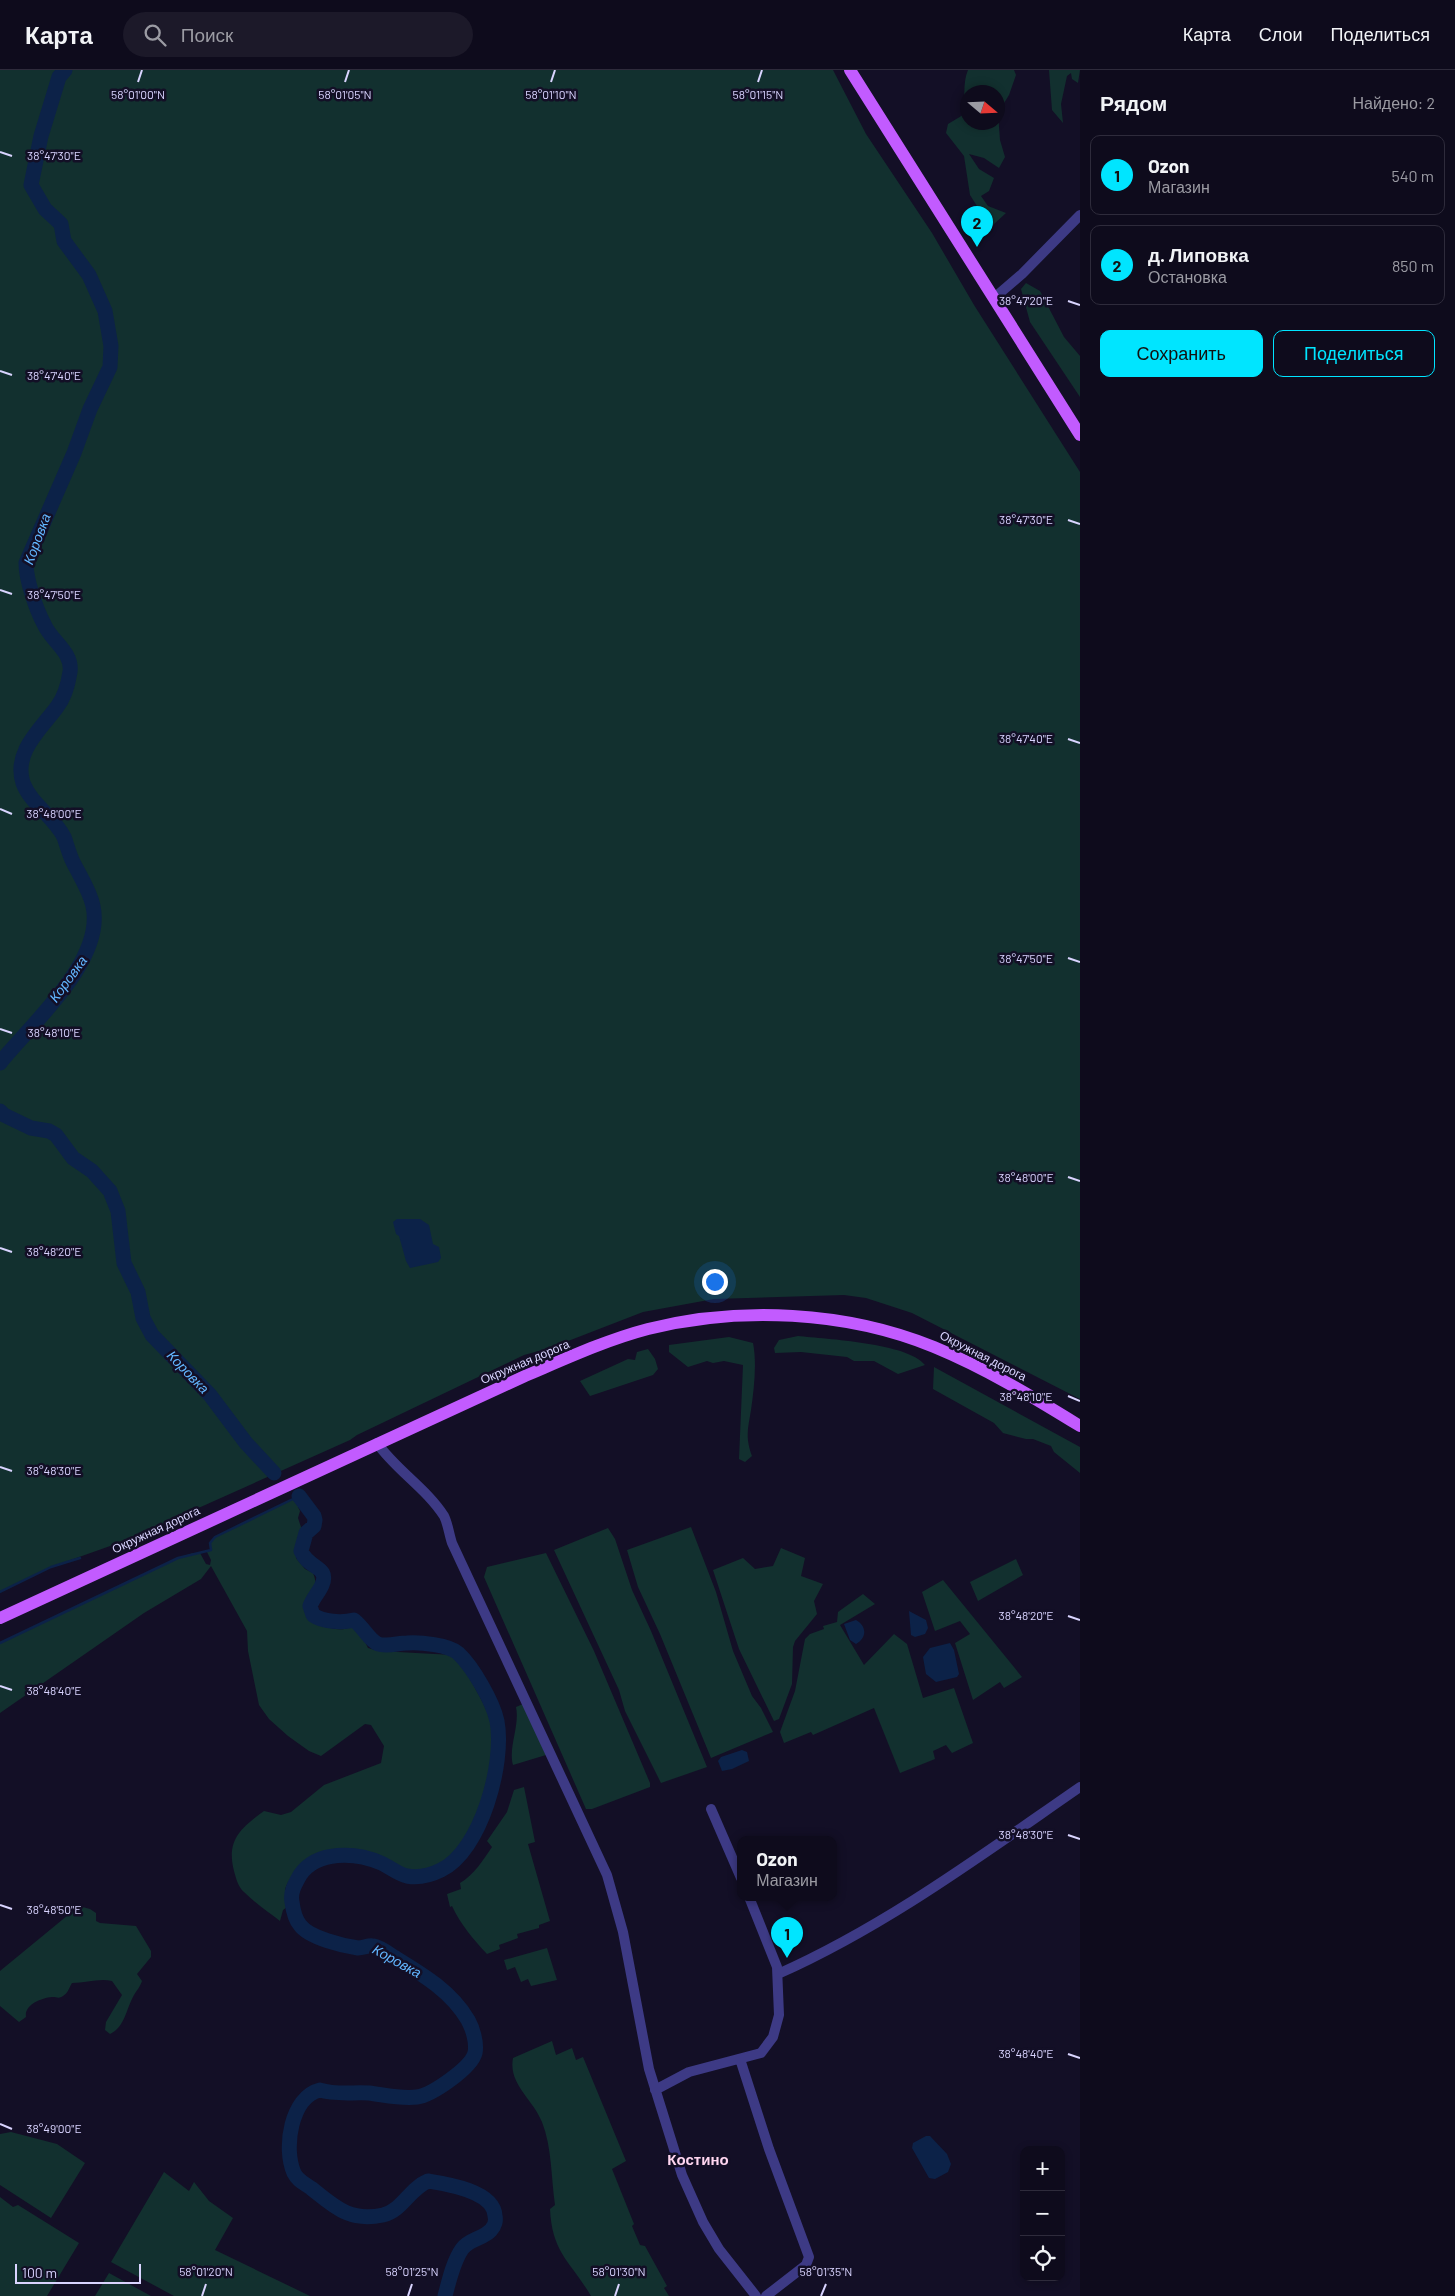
<!DOCTYPE html>
<html lang="ru">
<head>
<meta charset="utf-8">
<style>
	:root { --surface:#0e0b1c; --page:#1c1929; --text:#f1f3f6; --muted:#9b9ba3; --line:#2e2b3b; --accent:#00e5ff }
	body { margin:0; font-family:Barlow,sans-serif; background:var(--page); color:var(--text) }
	.controls { position:absolute; right:15px; bottom:15px; display:grid; overflow:hidden; border-radius:10px; box-shadow:0 2px 8px #0003 }
	.controls button { width:45px; height:45px; display:grid; place-items:center; padding:0; border:0; border-bottom:1px solid var(--line); background:var(--surface); color:var(--text); font:25px sans-serif }
	.compass { position:absolute; left:960px; top:15px; width:45px; height:45px; border-radius:50%; background:var(--surface); box-shadow:0 2px 8px #0003; rotate:109deg }
	.scale { position:absolute; left:15px; bottom:12px; width:126px; box-sizing:border-box; padding-left:5px; border:2px solid #d9d4ff; border-top:0; font-size:14px; line-height:18px; white-space:nowrap; color:#d9d4ff; -webkit-text-stroke:4px #130f26; paint-order:stroke }
	.you { position:absolute; left:714px; top:1211px; width:18px; height:18px; margin:-12px; border:4px solid #fff; border-radius:50%; background:#1a73e8; box-shadow:0 0 0 8px #1a73e833 }
	.badge { display:grid; place-items:center; width:32px; height:32px; border-radius:50%; background:var(--accent); color:#111; font-size:16px; font-weight:700 }
	.pin { position:absolute; translate:-50% -41px; filter:drop-shadow(0 1px 2px #0008) }
	.pin::after { content:''; position:absolute; top:26px; width:18px; height:15px; background:inherit; clip-path:polygon(0 0,100% 0,50% 100%) }
	.popup { position:absolute; left:737px; top:1766px; width:100px; height:65px; box-sizing:border-box; display:grid; place-content:center; border-radius:10px; background:var(--surface); filter:drop-shadow(0 1px 4px #0005); font-size:16px; white-space:nowrap; color:var(--muted) }
	.popup b { font-size:19px; color:var(--text) }
	.popup::after { content:''; position:absolute; left:50%; top:100%; margin-left:-10px; border:10px solid transparent; border-top-color:var(--surface) }
	.list { margin:0; padding:0; list-style:none }
	h2 { display:flex; justify-content:space-between; align-items:center; height:65px; margin:0; padding:0 20px; font-size:21px }
	h2 small { font-size:16px; font-weight:400; color:var(--muted) }
	.list li { display:grid; grid-template-columns:32px 1fr auto; gap:15px; align-items:center; box-sizing:border-box; height:80px; margin:0 10px 10px; padding:0 10px; border:1px solid var(--line); border-radius:10px }
	.list b { display:block; font-size:19px; white-space:nowrap }
	.list p { margin:0; font-size:16px; white-space:nowrap; color:var(--muted) }
	.list em { font-size:16px; font-style:normal; color:var(--muted) }
	.actions { display:flex; gap:10px; padding:15px 20px }
	.actions a { flex:1; padding:11px 0; border:1px solid var(--accent); border-radius:10px; text-align:center; font-size:18px; color:var(--accent) }
	.actions .main { background:var(--accent); color:#111 }
	.icon { flex:none; width:28px; height:28px; fill:none; stroke:currentColor; stroke-width:2; stroke-linecap:round; stroke-linejoin:round }
	.map { position:relative; flex:none; width:1080px; height:2226px; overflow:hidden }
	header { display:flex; align-items:center; gap:30px; box-sizing:border-box; height:70px; padding:0 25px; background:var(--surface); border-bottom:1px solid var(--line) }
	header strong { font-size:24px }
	nav { display:flex; gap:28px; margin-inline-start:auto; font-size:18px }
	.search { width:350px; height:45px; background:var(--page); display:flex; align-items:center; gap:12px; box-sizing:border-box; padding:0 18px; border-radius:28px; color:var(--muted); font-size:19px }
	main { display:flex }
	aside { flex:1; background:var(--surface) }
	.map>svg:first-child { display:block }
	.green { fill:#12302f; fill-rule:evenodd }
	.water { fill:#0c2248 }
	.lines { fill:none; stroke-linecap:round; stroke-linejoin:round }
	.stream { stroke:#0c2248; stroke-width:2.5 }
	.river { stroke:#0c2248; stroke-width:15 }
	.street { stroke:#3d3a85; stroke-width:10 }
	.primary { stroke:#c25bff; stroke-width:12 }
	.ticks { fill:none; stroke:#d9d4ff; stroke-width:2 }
	.labels { text-anchor:middle; stroke-width:5; stroke-linejoin:round; paint-order:stroke }
	.street-label { font-size:12px; fill:#d9d4ff; stroke:#130f26 }
	.water-label { font-size:14px; font-style:italic; fill:#62b6ff; stroke:#130f26 }
	.quarter-label { font-size:15px; font-weight:bold; fill:#ffd6f0; stroke:#130f26 }
	.ticks-label { font-size:12px; text-anchor:middle; fill:#d9d4ff; stroke:#130f26; stroke-width:5; stroke-linejoin:round; paint-order:stroke }
</style>
</head>
<body>
<header>
<strong>Карта</strong>
<div class="search"><svg class="icon" aria-label="search" viewBox="0 0 24 24"><circle cx="10" cy="10" r="6"/><path d="M15 15l6 6"/></svg>Поиск</div>
<nav><a>Карта</a><a>Слои</a><a>Поделиться</a></nav>
</header>
<main>
<div class="map">
<svg width="1080" height="2226" viewBox="0 0 1080 2226">
	<rect width="100%" height="100%" fill="#130f26"/>
	<!-- green -->
	<path class="green" d="M 0,0 L 833,0 L 866,64 L 932,163 L 974,235 L 1080,402 L 1080,1329 L 912,1243 L 866,1228 L 844,1225 L 714,1229 L 643,1242 L 550,1278 L 524,1285 L 357,1365 L 350,1370 L 127,1470 L 51,1497 L 0,1522 Z
		M 968,0 L 1014,0 L 1016,5 L 1009,25 L 998,43 L 1000,70 L 1005,87 L 999,98 L 984,88 L 969,84 L 979,99 L 994,108 L 989,121 L 981,126 L 988,136 L 1006,143 L 993,155 L 982,144 L 970,125 L 964,86 L 946,63 L 948,54 L 963,45 C 966,29 962,14 968,0 ZM 998,22 L 998,52 L 968,52 L 968,22 Z
		M 1049,0 L 1080,0 L 1078,13 L 1072,9 L 1071,3 L 1067,6 L 1061,34 L 1063,53 L 1052,40 Z
		M 1026,213 L 1040,221 L 1064,267 L 1080,286 L 1080,327 L 1030,252 L 1021,219 Z
		M 798,1266 C 826,1269 908,1273 925,1295 L 898,1304 L 874,1291 L 854,1291 L 847,1287 L 801,1282 L 775,1283 L 774,1278 L 779,1270 Z
		M 729,1267 L 753,1273 C 757,1293 754,1319 751,1340 C 748,1359 745,1367 752,1386 L 745,1392 L 739,1389 L 743,1295 L 724,1291 L 713,1293 L 707,1291 L 688,1297 L 669,1282 L 669,1275 Z
		M 648,1279 L 655,1289 L 658,1299 L 653,1305 L 590,1326 L 580,1311 L 628,1289 L 635,1290 L 637,1282 Z
		M 934,1297 L 1080,1377 L 1080,1403 L 1054,1382 L 1051,1376 L 1033,1369 L 1026,1369 L 1003,1363 L 994,1353 L 933,1319 Z
		M 299,1426 L 302,1433 L 298,1437 L 300,1441 L 298,1448 L 303,1463 L 296,1488 L 305,1499 L 313,1503 C 319,1517 313,1523 304,1534 L 305,1543 C 316,1554 336,1564 351,1557 L 359,1560 L 368,1578 L 379,1581 L 453,1585 C 464,1595 492,1646 494,1661 C 496,1674 493,1687 490,1699 C 482,1736 468,1786 428,1802 C 411,1808 401,1799 386,1791 C 361,1778 328,1775 305,1794 C 298,1800 285,1812 285,1822 C 285,1827 287,1832 287,1837 L 283,1840 L 280,1851 C 268,1842 255,1833 244,1822 C 238,1817 236,1808 234,1801 C 226,1770 241,1758 264,1741 L 281,1745 L 291,1742 L 324,1715 L 381,1693 L 384,1676 L 371,1655 L 365,1654 L 321,1686 L 309,1681 L 288,1666 L 269,1649 L 259,1635 L 248,1581 L 247,1561 L 211,1496 L 201,1509 L 144,1543 L 0,1643 L 0,1573 L 178,1488 L 193,1483 L 200,1483 L 206,1494 L 210,1495 L 211,1490 L 207,1482 L 211,1480 L 210,1473 L 215,1467 Z
		M 691,1457 L 716,1522 L 733,1581 L 752,1626 L 761,1638 L 773,1662 L 711,1688 L 660,1564 L 638,1517 L 627,1480 Z
		M 608,1458 L 615,1469 L 632,1520 L 651,1561 L 707,1697 L 661,1713 L 625,1641 L 619,1620 L 554,1480 Z
		M 781,1478 L 805,1488 L 801,1506 L 823,1514 L 814,1531 L 817,1544 L 795,1571 L 793,1577 L 792,1614 L 779,1649 L 774,1651 L 739,1579 L 713,1500 L 743,1488 L 755,1499 L 773,1496 Z
		M 546,1483 L 594,1581 L 650,1713 L 650,1717 L 592,1739 L 586,1739 L 484,1507 L 487,1497 Z
		M 1016,1489 L 1023,1505 L 978,1531 L 970,1512 Z
		M 943,1510 L 1022,1607 L 1004,1618 L 1000,1612 L 973,1630 L 955,1573 L 970,1564 L 960,1551 L 935,1561 L 922,1522 Z
		M 863,1524 L 875,1534 L 840,1555 L 864,1595 L 894,1564 L 907,1574 L 923,1628 L 954,1618 L 973,1673 L 952,1683 L 946,1675 L 933,1681 L 935,1689 L 900,1703 L 874,1638 L 813,1665 L 811,1662 L 784,1673 L 780,1662 L 795,1621 L 805,1569 L 810,1564 L 824,1559 L 823,1556 L 837,1552 L 838,1542 Z
		M 523,1634 L 546,1685 L 513,1695 C 508,1677 520,1656 516,1637 Z
		M 524,1717 L 535,1772 L 528,1774 L 550,1851 L 539,1855 L 539,1858 L 517,1864 L 518,1868 L 499,1875 L 500,1879 L 487,1884 C 473,1869 461,1855 452,1836 L 450,1837 L 447,1824 L 461,1819 L 460,1813 C 474,1805 483,1790 492,1777 L 487,1771 L 507,1742 L 514,1720 Z
		M 79,1836 L 90,1839 L 96,1843 L 96,1851 L 100,1853 L 136,1856 L 151,1881 L 151,1887 L 137,1904 L 142,1911 C 140,1917 137,1920 134,1925 C 126,1939 125,1957 110,1964 L 105,1960 L 106,1952 L 122,1925 L 112,1911 C 99,1908 86,1913 72,1913 C 69,1918 68,1923 63,1926 C 59,1929 57,1927 52,1927 C 41,1928 24,1935 26,1947 L 19,1952 L 0,1936 L 0,1901 Z
		M 547,1878 L 557,1910 L 531,1916 L 528,1909 L 521,1912 L 515,1897 L 507,1900 L 504,1890 Z
		M 552,1971 L 556,1985 L 572,1978 L 576,1990 L 583,1987 L 626,2091 L 612,2099 L 634,2154 L 632,2156 L 640,2175 L 645,2176 L 667,2216 L 664,2218 L 669,2226 L 591,2226 C 571,2192 552,2183 550,2139 L 555,2135 C 551,2108 552,2077 542,2052 C 533,2029 508,2014 513,1988 Z
		M 11,2062 L 57,2074 L 85,2093 L 51,2148 L 0,2115 L 0,2064 Z
		M 164,2102 L 189,2121 L 194,2112 L 209,2131 L 233,2148 L 215,2180 L 310,2226 L 174,2226 L 111,2192 Z
		M 0,2127 L 13,2137 L 18,2135 L 79,2173 L 47,2226 L 0,2226 Z
		M 109,2203 L 151,2226 L 95,2226 Z"/>
	<!-- water -->
	<path class="water" d="M 397,1149 L 420,1149 L 429,1155 L 433,1174 L 439,1177 L 441,1188 L 438,1192 L 410,1198 L 406,1191 L 399,1166 L 396,1164 L 393,1152 Z
		M 909,1541 L 926,1550 L 928,1558 L 925,1564 L 915,1567 L 911,1565 Z
		M 856,1550 C 867,1556 867,1568 856,1574 L 850,1570 L 844,1554 Z
		M 950,1573 L 954,1580 L 959,1604 L 957,1607 L 936,1612 L 926,1604 L 923,1587 L 930,1578 Z
		M 742,1680 L 747,1682 L 749,1691 L 732,1699 L 722,1701 L 718,1691 L 721,1687 Z
		M 926,2066 L 930,2066 L 947,2084 L 951,2094 L 948,2102 L 935,2109 L 929,2108 L 912,2078 L 913,2073 Z"/>
	<g class="lines">
		<!-- stream -->
		<path class="stream" d="M 0,1522 L 51,1497 L 80,1488
			M 0,1573 L 178,1488 L 211,1480 L 210,1473 L 215,1467 L 299,1426"/>
		<!-- river -->
		<path class="river" d="M 0,993 C 31,954 105,891 93,836 C 90,821 80,806 73,792 C 69,784 67,775 64,767 C 54,747 31,734 23,713 C 13,682 41,659 57,637 C 65,627 68,615 70,602 C 73,582 51,571 44,554 C 36,539 26,510 26,493 L 74,383 L 90,339 L 110,297 L 111,276 L 105,241 L 89,205 L 64,171 L 61,154 L 45,139 L 31,115 L 41,66 L 59,7 L 65,0
			M 0,1041 L 4,1045 L 31,1058 L 49,1061 L 56,1065 L 73,1088 L 92,1101 L 110,1121 L 118,1141 L 124,1193 L 138,1222 L 143,1248 L 152,1265 L 210,1325 L 246,1373 L 274,1403
			M 299,1426 L 314,1446 L 315,1450 L 314,1456 L 306,1463 L 301,1481 C 308,1499 330,1496 322,1515 C 319,1522 313,1528 310,1536 L 313,1545 C 323,1552 342,1553 354,1550 C 364,1558 369,1570 378,1574 C 387,1577 398,1573 407,1573 C 420,1572 449,1575 458,1583 C 473,1597 493,1632 497,1651 C 505,1693 481,1781 441,1800 C 431,1805 418,1808 407,1806 C 398,1804 390,1797 381,1793 C 356,1782 317,1780 300,1805 C 295,1814 290,1822 292,1832 C 293,1840 295,1849 300,1855 C 309,1868 344,1876 358,1878 C 364,1878 368,1875 373,1876 C 380,1877 388,1883 394,1887 C 422,1904 451,1921 468,1950 C 473,1959 477,1973 475,1983 C 471,1998 432,2025 417,2027 C 401,2029 385,2025 369,2023 C 353,2022 335,2025 320,2020 C 291,2027 283,2078 294,2103 C 298,2111 304,2113 311,2118 C 335,2137 349,2152 383,2145 C 403,2140 409,2119 428,2111 C 447,2114 494,2121 495,2146 C 496,2150 495,2156 491,2160 C 483,2169 469,2169 462,2179 C 453,2192 449,2211 445,2226"/>
		<!-- street -->
		<path class="street" d="M 994,228 L 1022,204 L 1080,145
			M 377,1373 C 396,1400 426,1418 444,1446 C 448,1454 449,1464 452,1473 L 607,1805 L 623,1862 L 649,1999 L 682,2105 L 703,2152 L 719,2179 L 756,2226
			M 711,1739 L 741,1808
			M 778,1904 C 886,1856 983,1784 1080,1717
			M 740,1989 L 769,2079 L 809,2187 L 806,2195 L 766,2226
			M 655,2020 L 689,2002 L 761,1983 L 773,1967 L 779,1945 L 777,1897 L 749,1827"/>
		<!-- primary -->
		<path class="primary" d="M 850,0 L 1080,365
			M 0,1548 L 525,1306 C 565,1289 606,1270 648,1259 C 740,1236 846,1241 934,1277 C 985,1298 1033,1327 1080,1356"/>
	</g>
	<!-- ticks -->
	<path class="ticks" d="M 138,12 L 142,0M 345,12 L 349,0M 551,12 L 555,0M 758,12 L 762,0M 0,82 L 12,86M 1068,231 L 1080,235M 0,301 L 12,305M 1068,450 L 1080,454M 0,520 L 12,524M 1068,669 L 1080,673M 0,739 L 12,744M 1068,888 L 1080,892M 0,959 L 12,963M 1068,1107 L 1080,1111M 0,1178 L 12,1182M 1068,1326 L 1080,1331M 0,1397 L 12,1401M 1068,1546 L 1080,1550M 0,1616 L 12,1620M 1068,1765 L 1080,1769M 0,1835 L 12,1839M 1068,1984 L 1080,1988M 0,2054 L 12,2059M 202,2226 L 206,2214M 408,2226 L 412,2214M 615,2226 L 619,2214M 821,2226 L 826,2214"/>
	<g class="labels">
		<!-- street labels -->
		<g class="street-label">
			<text transform="translate(983 1286) rotate(27)" y="4">Окружная дорога</text>
			<text transform="translate(525 1292) rotate(-23)" y="4">Окружная дорога</text>
			<text transform="translate(156 1460) rotate(-25)" y="4">Окружная дорога</text>
		</g>
		<!-- water labels -->
		<g class="water-label">
			<text transform="translate(37 469) rotate(-70)" y="5">Коровка</text>
			<text transform="translate(68 909) rotate(-54)" y="5">Коровка</text>
			<text transform="translate(188 1302) rotate(46)" y="5">Коровка</text>
			<text transform="translate(397 1891) rotate(29)" y="5">Коровка</text>
		</g>
		<!-- quarter labels -->
		<g class="quarter-label">
			<text x="698" y="2095">Костино</text>
		</g>
	</g>
	<g class="ticks-label">
		<text x="138" y="29">58°01'00"N</text>
		<text x="758" y="29">58°01'15"N</text>
		<text x="345" y="29">58°01'05"N</text>
		<text x="551" y="29">58°01'10"N</text>
		<text x="54" y="90">38°47'30"E</text>
		<text x="1026" y="235">38°47'20"E</text>
		<text x="54" y="310">38°47'40"E</text>
		<text x="1026" y="454">38°47'30"E</text>
		<text x="54" y="529">38°47'50"E</text>
		<text x="1026" y="673">38°47'40"E</text>
		<text x="54" y="748">38°48'00"E</text>
		<text x="1026" y="893">38°47'50"E</text>
		<text x="54" y="967">38°48'10"E</text>
		<text x="1026" y="1112">38°48'00"E</text>
		<text x="54" y="1186">38°48'20"E</text>
		<text x="1026" y="1331">38°48'10"E</text>
		<text x="54" y="1405">38°48'30"E</text>
		<text x="1026" y="1550">38°48'20"E</text>
		<text x="54" y="1625">38°48'40"E</text>
		<text x="1026" y="1769">38°48'30"E</text>
		<text x="54" y="1844">38°48'50"E</text>
		<text x="1026" y="1988">38°48'40"E</text>
		<text x="54" y="2063">38°49'00"E</text>
		<text x="206" y="2206">58°01'20"N</text>
		<text x="412" y="2206">58°01'25"N</text>
		<text x="619" y="2206">58°01'30"N</text>
		<text x="826" y="2206">58°01'35"N</text>
	</g>
</svg>
<div class="controls">
<button>+</button>
<button>−</button>
<button><svg class="icon" aria-label="locate" viewBox="0 0 24 24"><circle cx="12" cy="12" r="6"/><path d="M12 2v4M12 18v4M2 12h4M18 12h4"/></svg></button>
</div>
<svg class="compass" viewBox="-18 -18 36 36"><path d="M0-13l5 13h-10z" fill="#e53935"/><path d="M0 13l5-13h-10z" fill="#9b9ba3"/></svg>
<div class="scale">100 m</div>
<div class="you"></div>
<div class="pin badge" style="left:787px;top:1888px">1</div>
<div class="popup"><b>Ozon</b>Магазин</div>
<div class="pin badge" style="left:977px;top:177px">2</div>
</div>
<aside>
<h2>Рядом<small>Найдено: 2</small></h2>
<ul class="list">
<li><span class="badge">1</span><div><b>Ozon</b><p>Магазин</p></div><em>540 m</em></li>
<li><span class="badge">2</span><div><b>д. Липовка</b><p>Остановка</p></div><em>850 m</em></li>
</ul>
<div class="actions"><a class="main">Сохранить</a><a>Поделиться</a></div>
</aside>
</main>
</body>
</html>
